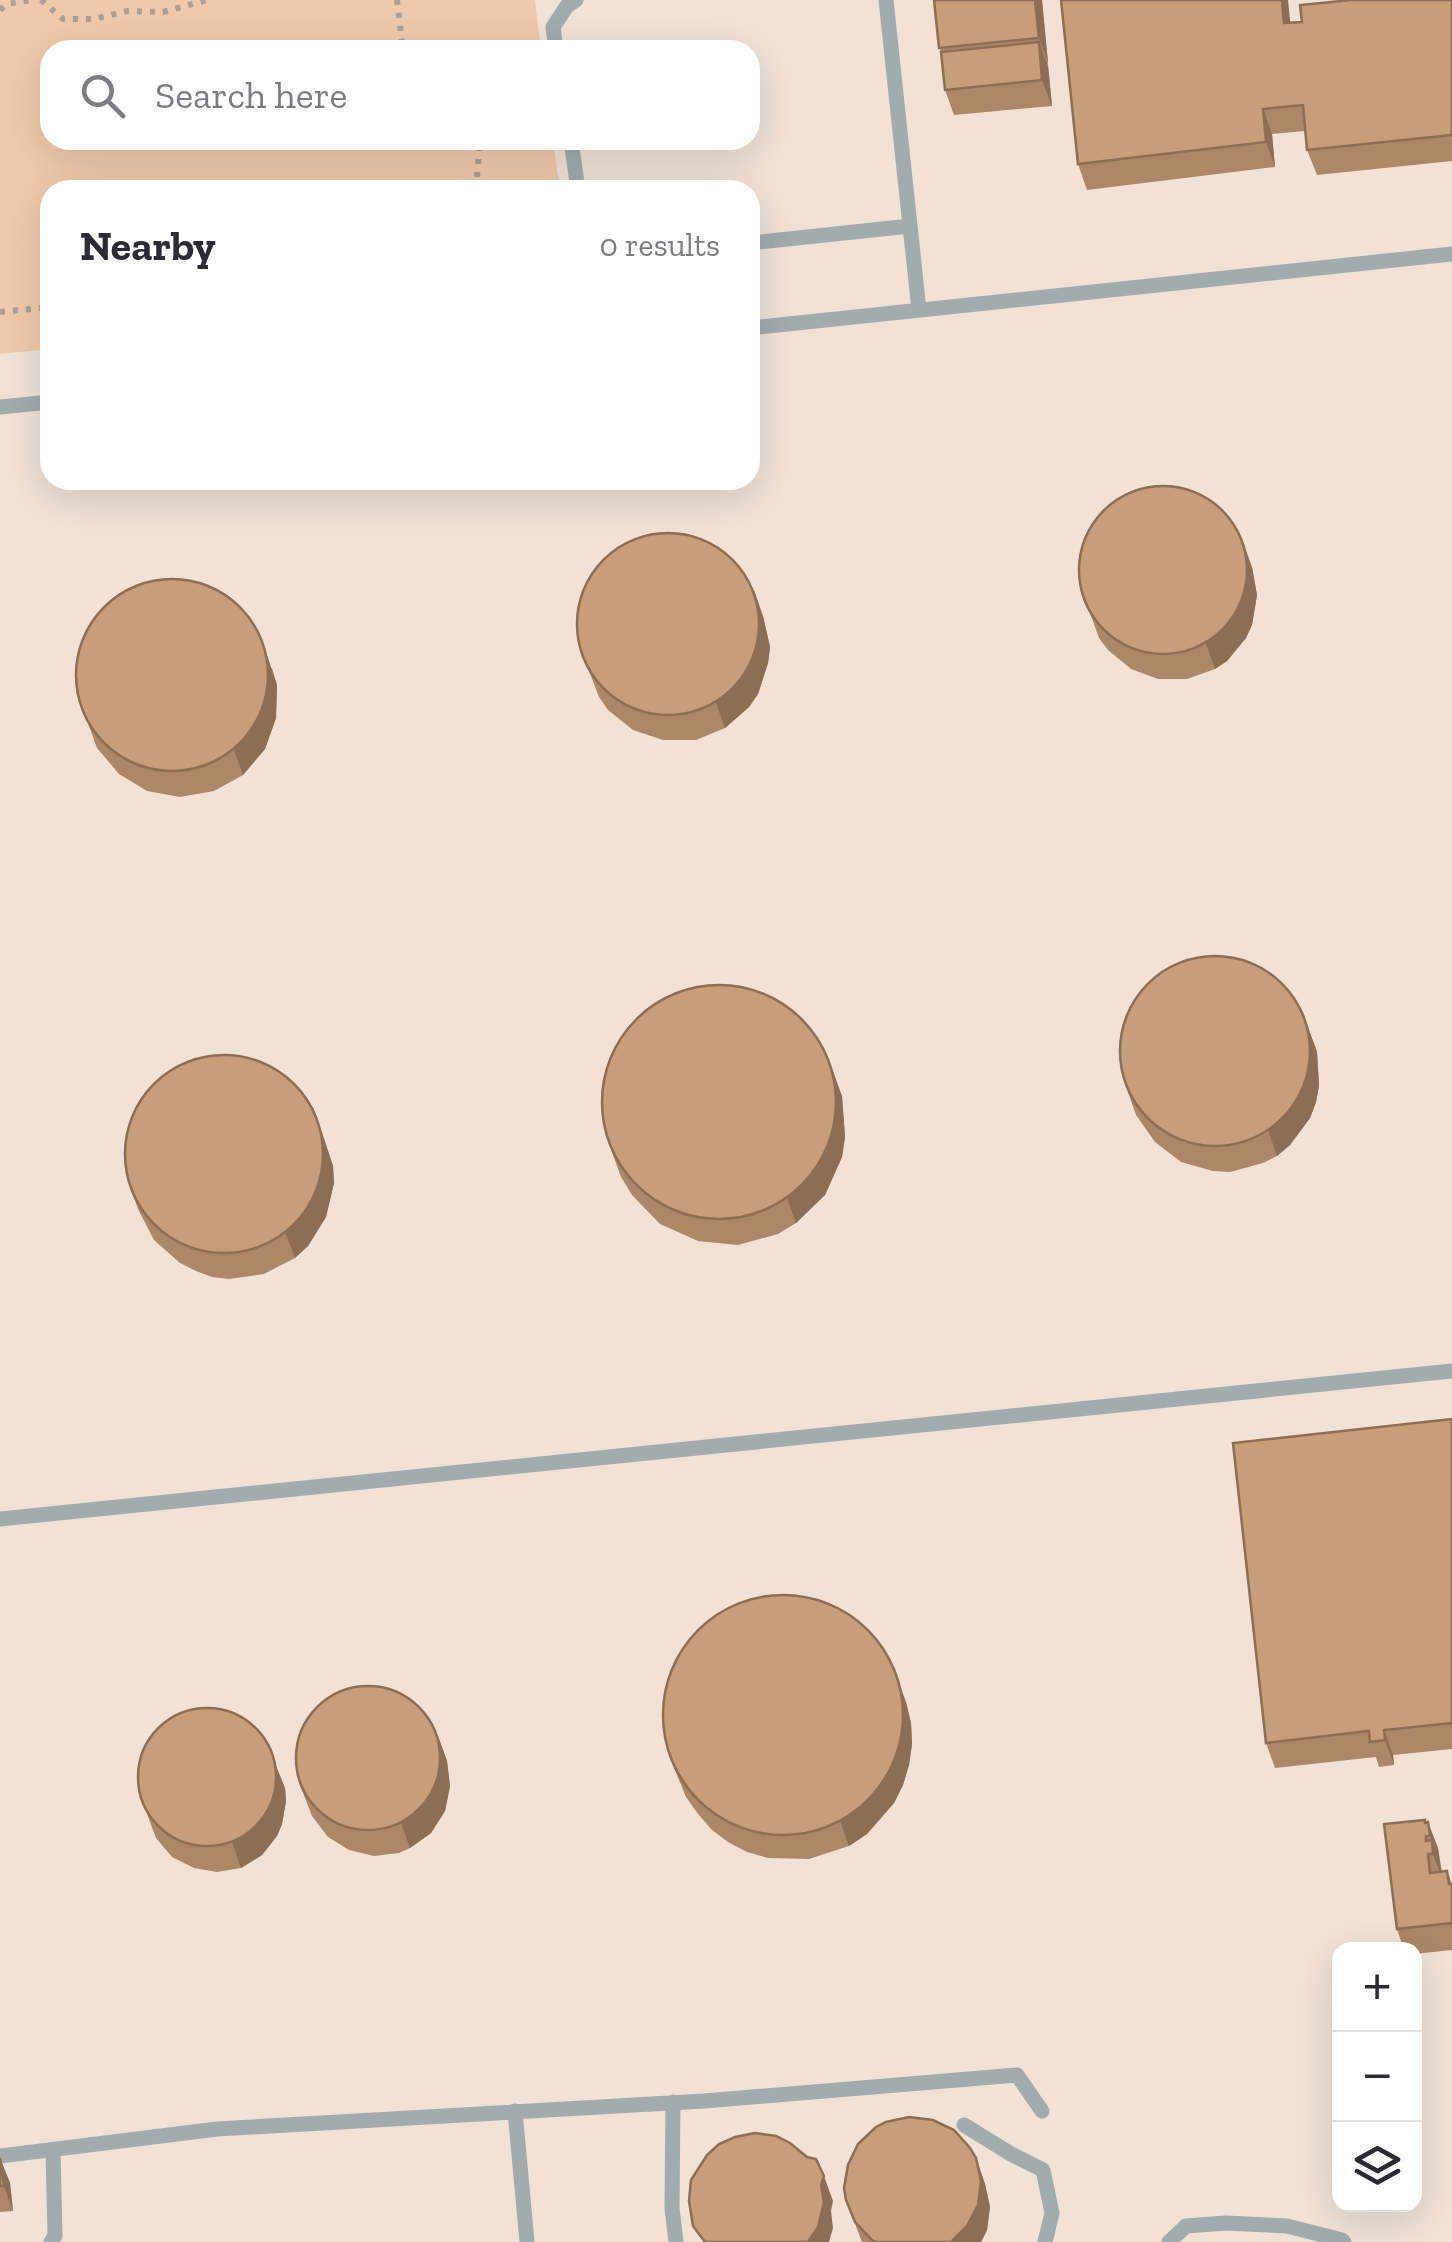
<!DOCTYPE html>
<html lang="en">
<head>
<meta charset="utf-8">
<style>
	:root { --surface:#fff; --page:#f2f2f3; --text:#2b2b33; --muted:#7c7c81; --line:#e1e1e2 }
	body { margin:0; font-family:"Zilla Slab",serif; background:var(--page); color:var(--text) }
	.controls { position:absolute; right:30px; bottom:30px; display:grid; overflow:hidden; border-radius:20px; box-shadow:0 10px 40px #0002 }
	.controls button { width:90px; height:90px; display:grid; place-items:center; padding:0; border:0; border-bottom:2px solid var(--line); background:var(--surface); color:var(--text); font:50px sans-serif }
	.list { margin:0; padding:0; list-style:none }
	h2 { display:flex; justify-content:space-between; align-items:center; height:130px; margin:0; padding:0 40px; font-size:42px }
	h2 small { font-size:32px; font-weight:400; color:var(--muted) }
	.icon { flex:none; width:55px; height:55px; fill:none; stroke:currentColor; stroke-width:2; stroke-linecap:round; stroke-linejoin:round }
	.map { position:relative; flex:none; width:1452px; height:2242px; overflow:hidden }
	.search { position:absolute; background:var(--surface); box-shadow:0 10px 40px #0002; left:40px; top:40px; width:720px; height:110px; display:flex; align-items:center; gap:25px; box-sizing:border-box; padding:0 35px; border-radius:30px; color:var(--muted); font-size:38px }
	.panel { position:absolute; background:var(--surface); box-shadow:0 10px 40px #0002; left:40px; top:180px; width:720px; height:310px; border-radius:30px }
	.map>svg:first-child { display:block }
	.green { fill:#efc9ab }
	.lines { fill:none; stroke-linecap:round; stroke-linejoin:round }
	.path { stroke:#ac9f96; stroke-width:6; stroke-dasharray:5 8; stroke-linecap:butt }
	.lane { stroke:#a2abae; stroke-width:15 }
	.wall { fill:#ac8768 }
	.shaded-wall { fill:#8c6e55 }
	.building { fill:#c89d79; stroke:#8c6e55; stroke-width:2.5 }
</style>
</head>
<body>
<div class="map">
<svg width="1452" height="2242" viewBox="0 0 1452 2242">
	<rect width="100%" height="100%" fill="#f2e2d6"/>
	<!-- green -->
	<path class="green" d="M 0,0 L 535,0 L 541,50 L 50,50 L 50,140 L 553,140 L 560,190 L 50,190 L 50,349 L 0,354 Z"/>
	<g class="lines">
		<!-- path -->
		<path class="path" d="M 41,0 L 63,19 L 94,19 L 127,11 L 163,12 L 207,0
			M 397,0 L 403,50
			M 0,10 L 7,4 L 31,0
			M 476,190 L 480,140
			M 0,312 L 50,307"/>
		<!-- lane -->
		<path class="lane" d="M 886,0 L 919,310
			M 556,50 L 553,27 L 567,6 L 576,0
			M 571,140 L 578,190
			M 750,243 L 910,226
			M 750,328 L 1452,254
			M 0,407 L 50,402
			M 0,1519 L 1452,1371
			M 673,2102 L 672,2208 L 676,2242
			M 515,2111 L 527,2242
			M 964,2125 L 1011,2154 L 1043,2170 L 1052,2213 L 1045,2242
			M 0,2156 L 217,2129 L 704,2101 L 1017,2075 L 1042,2111
			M 51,2242 L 55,2236 L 53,2150
			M 1169,2242 L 1186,2226 L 1226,2223 L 1287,2226 L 1342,2240 L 1344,2242"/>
	</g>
	<!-- wall -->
	<path class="wall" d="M 934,0 L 1042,0 L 1052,106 L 954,115 L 945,90 Z
		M 1452,0 L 1452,161 L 1317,175 L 1307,150 L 1305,131 L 1272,134 L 1275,167 L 1087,190 L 1078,164 L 1290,23 Z
		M 1252,567 L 1257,595 L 1252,625 L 1246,638 L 1227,661 L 1215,669 L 1187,679 L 1158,679 L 1131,669 L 1108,650 L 1099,638 L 1080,585 Z
		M 763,616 L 770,647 L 768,663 L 758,694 L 749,707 L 725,728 L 696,740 L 663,740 L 633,730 L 608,710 L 599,697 L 578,642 Z
		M 272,668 L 277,685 L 276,718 L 265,749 L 243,775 L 214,791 L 180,797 L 147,791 L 119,774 L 97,748 L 76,691 Z
		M 1302,1011 L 1317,1052 L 1319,1086 L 1316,1102 L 1310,1118 L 1290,1145 L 1277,1156 L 1263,1163 L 1230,1172 L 1213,1171 L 1181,1162 L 1155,1142 L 1136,1115 L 1127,1089 Z
		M 842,1096 L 845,1137 L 842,1157 L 825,1195 L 796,1223 L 778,1234 L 738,1245 L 698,1241 L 660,1224 L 632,1195 L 621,1177 L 605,1133 Z
		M 322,1132 L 333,1166 L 334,1183 L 326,1217 L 308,1246 L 295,1258 L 264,1274 L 229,1279 L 212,1277 L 196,1271 L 180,1263 L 154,1240 L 138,1209 L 129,1184 Z
		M 1452,1419 L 1452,1749 L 1393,1755 L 1394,1765 L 1379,1767 L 1376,1757 L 1275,1768 L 1266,1743 Z
		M 906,1702 L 911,1723 L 912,1744 L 909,1765 L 903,1785 L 894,1803 L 867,1834 L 849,1846 L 809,1859 L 768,1858 L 747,1852 L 728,1842 L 712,1830 L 698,1814 L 686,1797 L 668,1753 Z
		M 438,1736 L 447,1761 L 450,1786 L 445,1811 L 431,1833 L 410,1848 L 399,1853 L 374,1856 L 349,1850 L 328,1837 L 312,1816 L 298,1780 Z
		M 285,1788 L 286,1801 L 282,1824 L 277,1836 L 262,1855 L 241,1868 L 217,1872 L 194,1868 L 172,1857 L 156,1838 L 138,1790 Z
		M 1426,1823 L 1438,1848 L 1442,1872 L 1447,1871 L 1452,1884 L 1452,1950 L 1414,1954 L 1414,1950 L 1404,1950 L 1397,1929 Z
		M 0,2158 L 10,2183 L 13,2211 L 0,2212 Z
		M 976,2158 L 985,2184 L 990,2207 L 987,2230 L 981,2242 L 862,2242 L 846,2200 Z"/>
	<!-- shaded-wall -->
	<path class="shaded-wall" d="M 1035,0 L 1042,0 L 1048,63 L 1039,38 Z
		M 1282,0 L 1288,0 L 1293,49 L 1284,23 Z
		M 1039,42 L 1048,67 L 1052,106 L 1042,80 Z
		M 1263,109 L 1272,134 L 1275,167 L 1266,142 Z
		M 1243,542 L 1252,567 L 1257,595 L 1252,625 L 1246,638 L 1227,661 L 1215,669 L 1206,644 Z
		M 754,590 L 763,616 L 770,647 L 768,663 L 758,694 L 749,707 L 725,728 L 716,703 Z
		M 263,643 L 277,685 L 276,718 L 265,749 L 243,775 L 234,750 Z
		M 1308,1027 L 1317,1052 L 1319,1086 L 1316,1102 L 1310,1118 L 1290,1145 L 1277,1156 L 1268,1130 Z
		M 833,1071 L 842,1096 L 845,1137 L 842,1157 L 825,1195 L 796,1223 L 787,1198 Z
		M 313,1107 L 333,1166 L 334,1183 L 326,1217 L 308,1246 L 295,1258 L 285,1232 Z
		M 897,1677 L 906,1702 L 911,1723 L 912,1744 L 909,1765 L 903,1785 L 894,1803 L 867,1834 L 849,1846 L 840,1821 Z
		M 1384,1730 L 1393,1755 L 1394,1765 L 1385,1740 Z
		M 438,1736 L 447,1761 L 450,1786 L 445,1811 L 431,1833 L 410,1848 L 401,1823 Z
		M 275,1763 L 285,1788 L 286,1801 L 282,1824 L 277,1836 L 262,1855 L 241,1868 L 232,1842 Z
		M 1428,1822 L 1438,1848 L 1442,1879 L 1433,1854 L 1432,1841 L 1425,1823 L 1430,1834 Z
		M 0,2158 L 10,2183 L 13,2211 L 4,2186 Z
		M 976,2158 L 985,2184 L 990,2207 L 987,2230 L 981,2242 L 951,2242 Z
		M 824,2176 L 833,2201 L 831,2211 L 833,2228 L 829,2242 L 808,2242 Z"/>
	<!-- building -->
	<path class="building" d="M 934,0 L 1035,0 L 1039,38 L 939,48 Z
		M 1061,0 L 1282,0 L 1284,23 L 1302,22 L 1300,5 L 1351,0 L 1452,0 L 1452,135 L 1307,150 L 1303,105 L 1263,109 L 1266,142 L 1078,164 Z
		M 1039,42 L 1042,80 L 945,90 L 941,52 Z
		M1079 570a84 84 0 1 1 168 0a84 84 0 1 1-168 0Z
		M577 624a91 91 0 1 1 182 0a91 91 0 1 1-182 0Z
		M76 675a96 96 0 1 1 192 0a96 96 0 1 1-192 0Z
		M1120 1051a95 95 0 1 1 190 0a95 95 0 1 1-190 0Z
		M602 1102a117 117 0 1 1 234 0a117 117 0 1 1-234 0Z
		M125 1154a99 99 0 1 1 198 0a99 99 0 1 1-198 0Z
		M 1452,1419 L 1452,1723 L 1384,1730 L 1385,1740 L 1370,1742 L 1369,1731 L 1266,1743 L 1233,1443 Z
		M663 1715a120 120 0 1 1 240 0a120 120 0 1 1-240 0Z
		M296 1758a72 72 0 1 1 144 0a72 72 0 1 1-144 0Z
		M138 1777a69 69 0 1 1 138 0a69 69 0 1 1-138 0Z
		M 1425,1820 L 1425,1823 L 1428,1822 L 1430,1835 L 1426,1836 L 1426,1841 L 1432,1840 L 1433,1854 L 1428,1854 L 1430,1873 L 1447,1871 L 1449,1884 L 1452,1884 L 1452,1923 L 1397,1929 L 1384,1824 Z
		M 909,2117 L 933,2120 L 954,2130 L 970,2148 L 976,2158 L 981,2181 L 978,2205 L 967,2226 L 951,2242 L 876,2242 L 872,2240 L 855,2222 L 846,2200 L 844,2188 L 848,2165 L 858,2144 L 876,2127 L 886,2122 Z
		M 755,2133 L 776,2136 L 790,2143 L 807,2157 L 816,2159 L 824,2176 L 821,2185 L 824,2202 L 818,2227 L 808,2242 L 705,2242 L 693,2226 L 689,2201 L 691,2180 L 707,2155 L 719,2144 L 735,2137 Z
		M 0,2158 L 4,2186 L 0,2186 Z"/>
</svg>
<div class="controls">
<button>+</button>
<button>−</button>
<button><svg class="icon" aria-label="layers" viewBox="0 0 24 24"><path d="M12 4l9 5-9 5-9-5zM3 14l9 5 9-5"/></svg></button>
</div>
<div class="search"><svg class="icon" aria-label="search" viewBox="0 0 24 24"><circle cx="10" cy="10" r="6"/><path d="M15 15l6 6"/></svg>Search here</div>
<section class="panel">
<h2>Nearby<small>0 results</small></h2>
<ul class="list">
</ul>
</section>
</div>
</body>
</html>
